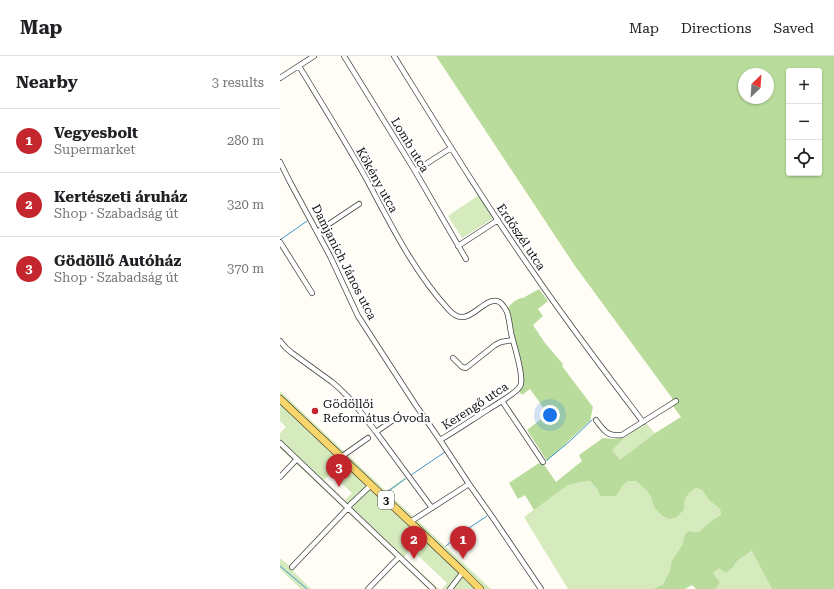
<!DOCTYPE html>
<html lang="en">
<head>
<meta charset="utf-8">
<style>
	:root { --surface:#fff; --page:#f2f2f2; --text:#202124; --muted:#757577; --line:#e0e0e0; --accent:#c4262e }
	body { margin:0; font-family:"Roboto Serif",serif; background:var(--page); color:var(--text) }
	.controls { position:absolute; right:12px; top:12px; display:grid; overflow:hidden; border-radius:4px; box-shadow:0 1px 3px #0004 }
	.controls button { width:36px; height:36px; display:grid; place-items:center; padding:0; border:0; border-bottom:1px solid var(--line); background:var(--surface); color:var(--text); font:20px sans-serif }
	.compass { position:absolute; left:458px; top:12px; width:36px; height:36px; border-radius:50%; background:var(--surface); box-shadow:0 1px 3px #0004; rotate:25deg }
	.you { position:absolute; left:270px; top:359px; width:14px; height:14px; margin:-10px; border:3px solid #fff; border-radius:50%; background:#1a73e8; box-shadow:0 0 0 6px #1a73e833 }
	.badge { display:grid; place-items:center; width:26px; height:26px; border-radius:50%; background:var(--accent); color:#fff; font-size:13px; font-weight:700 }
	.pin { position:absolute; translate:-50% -33px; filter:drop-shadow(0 1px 2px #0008) }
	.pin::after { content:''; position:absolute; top:21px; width:14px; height:12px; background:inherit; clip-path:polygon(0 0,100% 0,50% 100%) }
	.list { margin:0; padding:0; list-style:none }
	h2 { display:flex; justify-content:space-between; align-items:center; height:52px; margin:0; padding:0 16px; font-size:17px }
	h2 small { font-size:13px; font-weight:400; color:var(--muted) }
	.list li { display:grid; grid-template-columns:26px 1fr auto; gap:12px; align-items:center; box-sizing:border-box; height:64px; padding:0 16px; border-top:1px solid var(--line) }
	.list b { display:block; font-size:15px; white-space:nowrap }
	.list p { margin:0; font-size:13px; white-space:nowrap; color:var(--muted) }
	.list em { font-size:13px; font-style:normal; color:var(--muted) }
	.icon { flex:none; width:22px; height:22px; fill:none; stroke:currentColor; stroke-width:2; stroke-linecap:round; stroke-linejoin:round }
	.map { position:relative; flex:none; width:554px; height:533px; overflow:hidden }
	header { display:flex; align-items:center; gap:24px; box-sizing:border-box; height:56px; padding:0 20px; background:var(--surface); border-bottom:1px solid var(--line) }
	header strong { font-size:19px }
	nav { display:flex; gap:22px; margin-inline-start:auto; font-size:14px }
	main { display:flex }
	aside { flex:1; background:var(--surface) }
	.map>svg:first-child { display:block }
	.green { fill:#d5ebbd; fill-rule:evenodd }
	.forest { fill:#b9dc9c; fill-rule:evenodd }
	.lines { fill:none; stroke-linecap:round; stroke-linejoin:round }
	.stream { stroke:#3f96cf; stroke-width:1 }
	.minor-casing { stroke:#444; stroke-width:6 }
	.primary-casing { stroke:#222; stroke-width:8 }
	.minor { stroke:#fff; stroke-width:4.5 }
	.primary { stroke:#f9d66b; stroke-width:7 }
	.poi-dot { fill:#c4262e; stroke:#fff; stroke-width:1.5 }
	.labels { text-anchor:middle; stroke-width:4; stroke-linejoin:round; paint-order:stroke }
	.shield { fill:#fff; stroke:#585858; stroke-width:1 }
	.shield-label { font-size:11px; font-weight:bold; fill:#111 }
	.street-label { font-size:12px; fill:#111; stroke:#fff }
	.poi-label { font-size:12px; fill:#111; stroke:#fff; text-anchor:start }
</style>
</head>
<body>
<header>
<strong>Map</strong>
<nav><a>Map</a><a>Directions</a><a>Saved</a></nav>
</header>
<main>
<aside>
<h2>Nearby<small>3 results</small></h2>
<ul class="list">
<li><span class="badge">1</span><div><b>Vegyesbolt</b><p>Supermarket</p></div><em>280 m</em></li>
<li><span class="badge">2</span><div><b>Kertészeti áruház</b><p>Shop · Szabadság út</p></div><em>320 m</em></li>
<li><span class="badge">3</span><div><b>Gödöllő Autóház</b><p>Shop · Szabadság út</p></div><em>370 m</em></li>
</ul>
</aside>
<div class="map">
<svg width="554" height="533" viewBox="0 0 554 533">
	<rect width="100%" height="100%" fill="#fffdf5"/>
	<!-- green -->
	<path class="green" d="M 199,139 L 214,162 L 182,182 L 168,160 Z
		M 0,335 L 106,435 L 126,421 L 127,422 L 108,437 L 211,533 L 162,533 L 167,527 L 132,494 L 130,494 L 124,501 L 159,533 L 148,533 L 0,392 L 0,377 L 6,371 L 0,365 ZM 51,417 L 72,437 L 64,445 L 60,440 L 60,439 L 44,424 Z
		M 365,366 L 375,377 L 340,405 L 331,394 L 344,382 Z
		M 310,425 L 317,433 L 320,440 L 336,439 L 342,430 L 348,425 L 356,425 L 366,434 L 371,441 L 374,451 L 381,459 L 397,461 L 404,454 L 405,443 L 410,436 L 416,432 L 422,434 L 429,444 L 440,453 L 441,459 L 431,465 L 419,476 L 408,475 L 405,478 L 402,489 L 391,506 L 390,515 L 383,528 L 373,533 L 288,533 L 244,461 L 288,429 L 301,426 Z
		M 473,495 L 492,533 L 434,533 L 437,532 L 440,526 L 433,517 L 439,512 L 454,510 L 457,505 Z
		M 0,502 L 15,514 L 13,515 L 31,533 L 21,533 L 0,513 Z"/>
	<!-- forest -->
	<path class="forest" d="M 156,0 L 554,0 L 554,533 L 492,533 L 472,495 L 457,505 L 454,510 L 446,517 L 439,512 L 433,517 L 440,526 L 437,532 L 434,533 L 416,533 L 412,529 L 405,533 L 373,533 L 383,528 L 390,515 L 391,506 L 402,489 L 405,478 L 408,475 L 419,476 L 431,465 L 441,459 L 440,453 L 429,444 L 422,434 L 416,432 L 410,436 L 405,443 L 404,454 L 397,461 L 389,463 L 381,459 L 374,451 L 371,441 L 366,434 L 356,425 L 348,425 L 342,430 L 336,440 L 320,440 L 317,433 L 310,425 L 301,426 L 288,429 L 254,454 L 245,439 L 238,443 L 229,427 L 259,407 L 265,410 L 276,426 L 302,405 L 299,399 L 323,382 L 333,383 L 344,382 L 332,394 L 340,404 L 375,377 L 401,361 L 393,350 L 392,342 L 295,210 ZM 509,15 L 539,15 L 539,117 L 509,117 ZM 464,18 L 488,18 L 488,42 L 464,42 Z
		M 259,233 L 268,245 L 258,253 L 263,260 L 253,269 L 265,287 L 283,308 L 282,310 L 313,351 L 310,365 L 267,405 L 247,374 L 268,358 L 250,333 L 242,339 L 239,335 L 243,323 L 227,254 C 230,248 237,242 243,242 Z"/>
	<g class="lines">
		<!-- stream -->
		<path class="stream" d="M 0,184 L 27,165
			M 267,404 L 289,386 L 312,364
			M 131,419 L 165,396
			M 107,436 L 125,423
			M 98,444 L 99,443
			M 166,490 L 183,476 L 207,460
			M 0,510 L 27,533"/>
		<defs>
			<path id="minor" d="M 64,0 L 135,115 L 186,203
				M 114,0 C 160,74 205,148 255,219 C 289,269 326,317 363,366
				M 19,10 C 42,48 65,85 87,124 C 111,169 134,216 169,254 C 188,275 201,242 217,245 C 222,246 225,252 227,256 C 229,262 230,270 231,277 C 234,289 243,316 241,327 C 241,330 239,332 237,334 C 228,342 218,347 209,353 C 193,363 177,374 160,384
				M 0,22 L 34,0
				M 0,106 L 10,126 L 50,200 L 78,260 L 135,348 L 160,384 L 189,428 L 213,462 L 261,533
				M 135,115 L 171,92
				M 37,176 L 79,148
				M 0,186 L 32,237
				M 178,190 L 218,164
				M 0,285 L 6,292 L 12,297 L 52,326 L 59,332 L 72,345 L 96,376 L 152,452
				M 173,302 L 182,311 L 186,312 L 215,289 L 221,286 L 233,284
				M 222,345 L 263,406
				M 316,364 C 324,375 328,381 342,379 L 396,345
				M 96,376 L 119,360
				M 0,387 L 153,533
				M 61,401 L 88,382
				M 0,421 L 17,403
				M 130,466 L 189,428
				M 12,511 L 68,452 L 70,449 L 91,429
				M 88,533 L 119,501
				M 170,533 L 183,516"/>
			<path id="primary" d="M 0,343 L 183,516 L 200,533"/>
		</defs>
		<!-- minor casing -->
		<use href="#minor" class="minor-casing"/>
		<!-- primary casing -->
		<use href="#primary" class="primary-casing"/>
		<!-- minor -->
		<use href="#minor" class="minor"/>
		<!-- primary -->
		<use href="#primary" class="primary"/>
	</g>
	<!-- markers -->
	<circle class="poi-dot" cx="35" cy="355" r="4"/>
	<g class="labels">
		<!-- shield labels -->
		<rect class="shield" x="98" y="435" width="16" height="18" rx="3"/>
		<g class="shield-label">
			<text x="106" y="448">3</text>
		</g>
		<!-- street labels -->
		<g class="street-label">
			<text transform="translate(130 89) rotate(59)" y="4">Lomb utca</text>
			<text transform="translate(97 124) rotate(61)" y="4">Kökény utca</text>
			<text transform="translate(241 181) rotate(56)" y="4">Erdőszél utca</text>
			<text transform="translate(64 206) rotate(63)" y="4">Damjanich János utca</text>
			<text transform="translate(195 350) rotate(-33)" y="4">Kerengő utca</text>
		</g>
		<!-- poi labels -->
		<g class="poi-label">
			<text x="43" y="352">Gödöllői<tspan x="43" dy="14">Református Óvoda</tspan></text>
		</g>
	</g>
</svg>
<div class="controls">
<button>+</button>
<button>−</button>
<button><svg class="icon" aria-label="locate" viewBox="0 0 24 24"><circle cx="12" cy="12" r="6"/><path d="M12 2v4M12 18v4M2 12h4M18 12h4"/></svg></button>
</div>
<svg class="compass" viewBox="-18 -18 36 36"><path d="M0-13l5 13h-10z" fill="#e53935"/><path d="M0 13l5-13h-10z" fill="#757577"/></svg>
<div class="you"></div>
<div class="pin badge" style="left:183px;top:503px">1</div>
<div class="pin badge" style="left:134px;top:503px">2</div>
<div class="pin badge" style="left:59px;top:431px">3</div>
</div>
</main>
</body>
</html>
